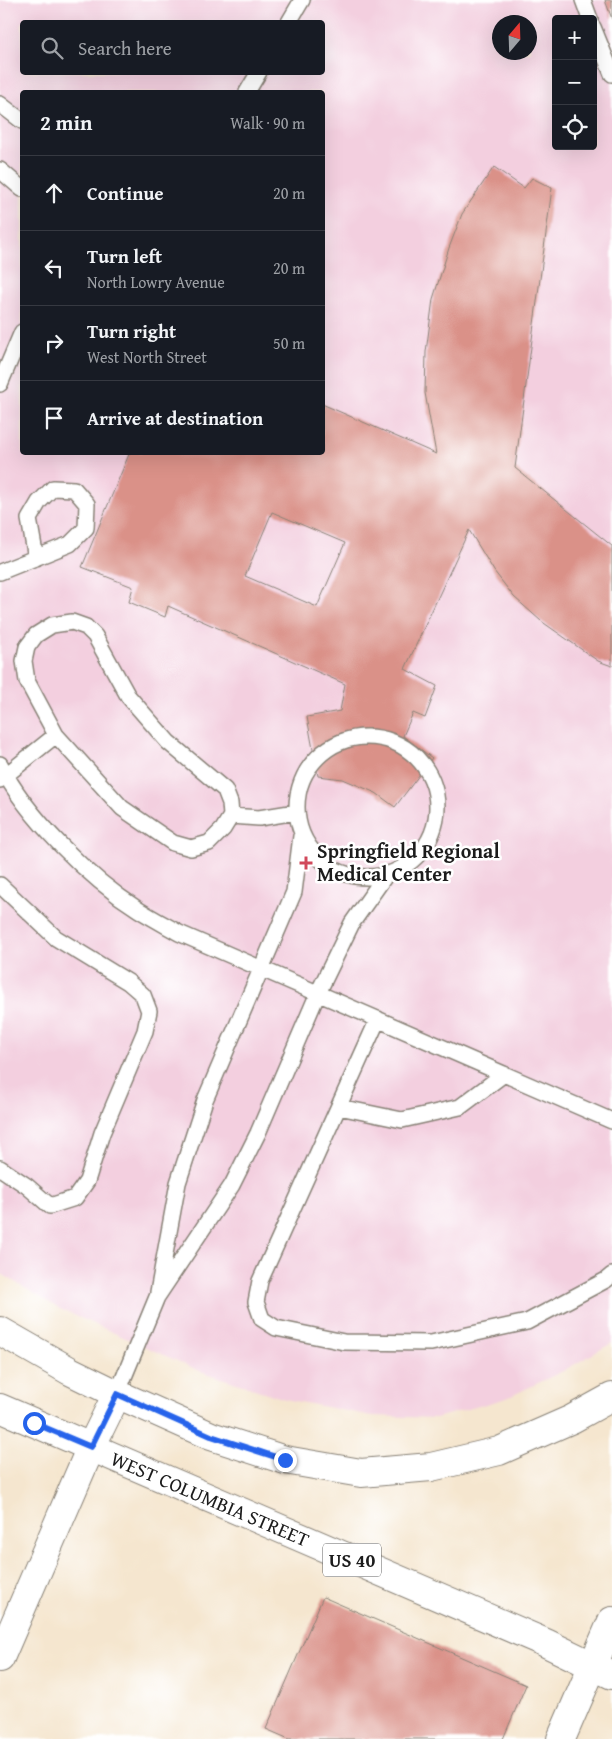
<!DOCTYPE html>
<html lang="en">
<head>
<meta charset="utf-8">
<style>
	:root { --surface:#171b24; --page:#20242c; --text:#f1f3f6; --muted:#9ea1a6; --line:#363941 }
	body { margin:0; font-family:"Gentium Book Plus",serif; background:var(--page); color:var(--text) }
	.controls { position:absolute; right:15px; top:15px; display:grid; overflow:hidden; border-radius:5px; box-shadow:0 5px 20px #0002 }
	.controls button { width:45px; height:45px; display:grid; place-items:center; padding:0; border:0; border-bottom:1px solid var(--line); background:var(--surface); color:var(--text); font:25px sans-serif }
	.compass { position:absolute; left:492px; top:15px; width:45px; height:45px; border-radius:50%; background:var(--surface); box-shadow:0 5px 20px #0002; rotate:19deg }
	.stop { position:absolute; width:15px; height:15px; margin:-11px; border:4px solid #2563eb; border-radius:50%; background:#fff }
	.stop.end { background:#2563eb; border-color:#fff; box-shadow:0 1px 5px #0008 }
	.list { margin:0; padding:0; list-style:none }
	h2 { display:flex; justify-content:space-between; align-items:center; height:65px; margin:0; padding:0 20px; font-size:21px }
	h2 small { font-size:16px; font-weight:400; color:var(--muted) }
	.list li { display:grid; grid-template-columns:32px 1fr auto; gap:15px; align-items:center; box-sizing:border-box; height:75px; padding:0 20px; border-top:1px solid var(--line) }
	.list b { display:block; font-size:19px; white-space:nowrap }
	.list p { margin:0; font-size:16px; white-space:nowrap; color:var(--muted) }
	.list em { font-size:16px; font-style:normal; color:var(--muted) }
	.icon { flex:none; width:28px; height:28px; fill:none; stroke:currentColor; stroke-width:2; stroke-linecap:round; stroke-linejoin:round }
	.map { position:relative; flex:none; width:612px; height:1739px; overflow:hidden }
	.search { position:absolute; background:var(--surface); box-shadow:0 5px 20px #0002; left:20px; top:20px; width:305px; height:55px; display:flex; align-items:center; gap:12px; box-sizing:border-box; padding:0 18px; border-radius:5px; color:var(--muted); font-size:19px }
	.panel { position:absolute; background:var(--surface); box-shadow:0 5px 20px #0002; left:20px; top:90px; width:305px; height:365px; border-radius:5px }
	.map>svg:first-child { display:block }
	.built { fill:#f3cfdf; fill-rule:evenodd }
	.building { fill:#da9188; fill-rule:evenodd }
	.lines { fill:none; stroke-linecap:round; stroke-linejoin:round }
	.service-casing { stroke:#888176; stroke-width:18 }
	.minor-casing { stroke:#888176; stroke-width:30 }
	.tertiary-casing { stroke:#888176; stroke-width:30 }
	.primary-casing { stroke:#888176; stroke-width:30 }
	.service { stroke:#fff; stroke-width:15 }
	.minor { stroke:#fff; stroke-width:28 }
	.tertiary { stroke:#fff; stroke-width:28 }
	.primary { stroke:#fff; stroke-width:28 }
	.route { stroke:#2563eb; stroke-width:6 }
	.poi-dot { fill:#d1495b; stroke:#fff; stroke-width:2 }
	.labels { text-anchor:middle; stroke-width:5; stroke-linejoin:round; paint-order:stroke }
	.shield { fill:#fff; stroke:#606060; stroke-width:1 }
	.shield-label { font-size:19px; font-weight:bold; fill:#1c1c1c }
	.poi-label { font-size:20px; font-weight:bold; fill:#1c1c1c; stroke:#fff; text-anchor:start }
	.street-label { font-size:20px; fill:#1c1c1c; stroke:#fff }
</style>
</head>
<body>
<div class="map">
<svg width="612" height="1739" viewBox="0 0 612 1739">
	<rect width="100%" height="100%" fill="#fff"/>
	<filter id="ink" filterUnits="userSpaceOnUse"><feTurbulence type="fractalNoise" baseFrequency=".02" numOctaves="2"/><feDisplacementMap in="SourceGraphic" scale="10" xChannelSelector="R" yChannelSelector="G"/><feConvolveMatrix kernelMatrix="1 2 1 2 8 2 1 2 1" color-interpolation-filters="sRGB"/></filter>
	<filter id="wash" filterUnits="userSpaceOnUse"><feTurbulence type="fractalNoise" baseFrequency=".0096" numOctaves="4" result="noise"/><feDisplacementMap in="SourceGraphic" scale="20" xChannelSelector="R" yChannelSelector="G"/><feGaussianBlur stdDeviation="1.12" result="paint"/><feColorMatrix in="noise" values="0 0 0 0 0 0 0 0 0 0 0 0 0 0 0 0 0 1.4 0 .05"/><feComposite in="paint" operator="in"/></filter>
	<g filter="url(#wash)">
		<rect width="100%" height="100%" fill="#f5e6cf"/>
		<!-- built -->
		<path class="built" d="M 0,0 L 612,0 L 612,1343 L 563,1371 L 507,1398 L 436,1418 L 372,1416 L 285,1399 L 200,1371 L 60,1309 L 0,1273 ZM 556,19 L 593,19 L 593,146 L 556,146 ZM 22,22 L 322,22 L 322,72 L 22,72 ZM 500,22 L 530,22 L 530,52 L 500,52 ZM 22,92 L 322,92 L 322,452 L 22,452 Z"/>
		<g id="blocks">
			<!-- building -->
			<path class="building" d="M 605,0 L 612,0 L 612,19 Z
				M 494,167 L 524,188 L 532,178 L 552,188 L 515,468 L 612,546 L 612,666 L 598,661 L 541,621 L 514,597 L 494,571 L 469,530 L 405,669 L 437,686 L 425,718 L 413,713 L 403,736 L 432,758 L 395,807 L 376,793 L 343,779 L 318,776 L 307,717 L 340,711 L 345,684 L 168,606 L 165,617 L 129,602 L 133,587 L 82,567 L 130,452 L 322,452 L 322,404 L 436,454 L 425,393 L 426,352 L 433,299 L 449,248 L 462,214 ZM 272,512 L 345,543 L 317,607 L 245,576 Z
				M 323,1597 L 526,1685 L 503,1739 L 289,1739 L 266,1729 Z"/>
		</g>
	</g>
	<g filter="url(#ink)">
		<use href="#blocks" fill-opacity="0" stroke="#888176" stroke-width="1"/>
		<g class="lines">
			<defs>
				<path id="service" d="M 583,0 L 590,19
					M 289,22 L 302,0
					M 593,27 L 612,74
					M 247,92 L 259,72
					M 0,104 L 22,121
					M 0,170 L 22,189
					M 0,384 L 22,332
					M 0,572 L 70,544 L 86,528 L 87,504 L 74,489 L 53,488 L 39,502 L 29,519 L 36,558
					M297 807a70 70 0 1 1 140 0a70 70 0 1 1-140 0Z
					M 0,764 C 26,817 90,879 139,910 C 152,918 165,925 179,933 L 612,1121
					M 0,780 L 56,735
					M 231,816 L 223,829 L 209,843 L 191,848 L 173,843 L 122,808 L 56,735 L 27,681 L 24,661 L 27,647 L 36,635 L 52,625 L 72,622 L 86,627 L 95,636 L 128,696 L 168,742 L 225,790 L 230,803 L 231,816 L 259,818 L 296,812
					M 0,885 L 56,938 L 128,982 L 143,995 L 149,1011 L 145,1031 L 102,1133 L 87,1181 L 75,1198 L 50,1206 L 27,1186 L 0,1168
					M 378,1019 L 260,1281 L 256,1302 L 262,1319 L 276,1328 L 344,1342 L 431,1343 L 527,1322 L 606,1280 L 612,1275
					M 339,1107 L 402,1120 L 460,1107 L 504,1074
					M 158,1292 L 178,1183 L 205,1100 L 294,892 L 301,836
					M 117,1394 L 157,1297 L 232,1185 L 258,1133 L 318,993 L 352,923 L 385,876"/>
				<path id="minor" d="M 561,1739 L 612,1621"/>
				<path id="tertiary" d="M 0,1658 L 91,1447 L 117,1394"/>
				<path id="primary" d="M 0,1331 L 70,1371 L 117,1394 L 211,1436 L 285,1460 L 361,1473 L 431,1467 L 499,1451 L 572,1419 L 612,1397
					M 0,1408 L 546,1643 L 612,1675"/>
			</defs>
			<!-- service casing -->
			<use href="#service" class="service-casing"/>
			<!-- minor casing -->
			<use href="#minor" class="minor-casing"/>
			<!-- tertiary casing -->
			<use href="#tertiary" class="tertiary-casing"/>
			<!-- primary casing -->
			<use href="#primary" class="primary-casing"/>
			<!-- service -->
			<use href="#service" class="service"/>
			<!-- minor -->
			<use href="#minor" class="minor"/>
			<!-- tertiary -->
			<use href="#tertiary" class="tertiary"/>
			<!-- primary -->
			<use href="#primary" class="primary"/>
		</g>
	</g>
	<g class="lines" filter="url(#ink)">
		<!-- route -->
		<path class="route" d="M 34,1423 L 91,1447 L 117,1394 L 211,1436 L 285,1460"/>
	</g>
	<!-- markers -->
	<path class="poi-dot" d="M303.5 855.5h5v5h5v5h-5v5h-5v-5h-5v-5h5z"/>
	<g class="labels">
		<!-- shield labels -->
		<rect class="shield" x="323" y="1543.5" width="58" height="33" rx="4"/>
		<g class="shield-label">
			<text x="352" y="1567">US 40</text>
		</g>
		<!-- poi labels -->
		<g class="poi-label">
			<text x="317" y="858">Springfield Regional<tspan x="317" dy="23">Medical Center</tspan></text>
		</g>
		<!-- street labels -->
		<g class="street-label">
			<text transform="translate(210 1499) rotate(23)" y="7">WEST COLUMBIA STREET</text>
		</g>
	</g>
</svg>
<div class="controls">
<button>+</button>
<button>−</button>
<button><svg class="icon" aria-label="locate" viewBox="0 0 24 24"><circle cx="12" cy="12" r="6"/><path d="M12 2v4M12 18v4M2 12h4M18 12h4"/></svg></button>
</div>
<svg class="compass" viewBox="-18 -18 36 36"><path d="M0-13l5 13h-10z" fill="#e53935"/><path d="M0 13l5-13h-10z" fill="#9ea1a6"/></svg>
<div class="stop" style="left:34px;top:1423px"></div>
<div class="stop end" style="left:285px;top:1460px"></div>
<div class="search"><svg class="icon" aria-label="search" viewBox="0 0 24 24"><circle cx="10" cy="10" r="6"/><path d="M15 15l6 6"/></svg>Search here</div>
<section class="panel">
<h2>2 min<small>Walk · 90 m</small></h2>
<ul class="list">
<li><svg class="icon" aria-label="ahead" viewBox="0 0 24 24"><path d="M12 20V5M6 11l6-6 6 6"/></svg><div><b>Continue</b></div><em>20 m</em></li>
<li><svg class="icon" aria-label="left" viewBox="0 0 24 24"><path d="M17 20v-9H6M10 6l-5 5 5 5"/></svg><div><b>Turn left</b><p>North Lowry Avenue</p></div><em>20 m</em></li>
<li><svg class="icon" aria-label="right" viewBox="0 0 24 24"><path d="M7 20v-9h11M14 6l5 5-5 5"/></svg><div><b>Turn right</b><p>West North Street</p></div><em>50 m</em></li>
<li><svg class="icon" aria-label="arrive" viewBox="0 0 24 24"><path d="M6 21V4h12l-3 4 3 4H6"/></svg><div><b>Arrive at destination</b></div></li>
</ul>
</section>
</div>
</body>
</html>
